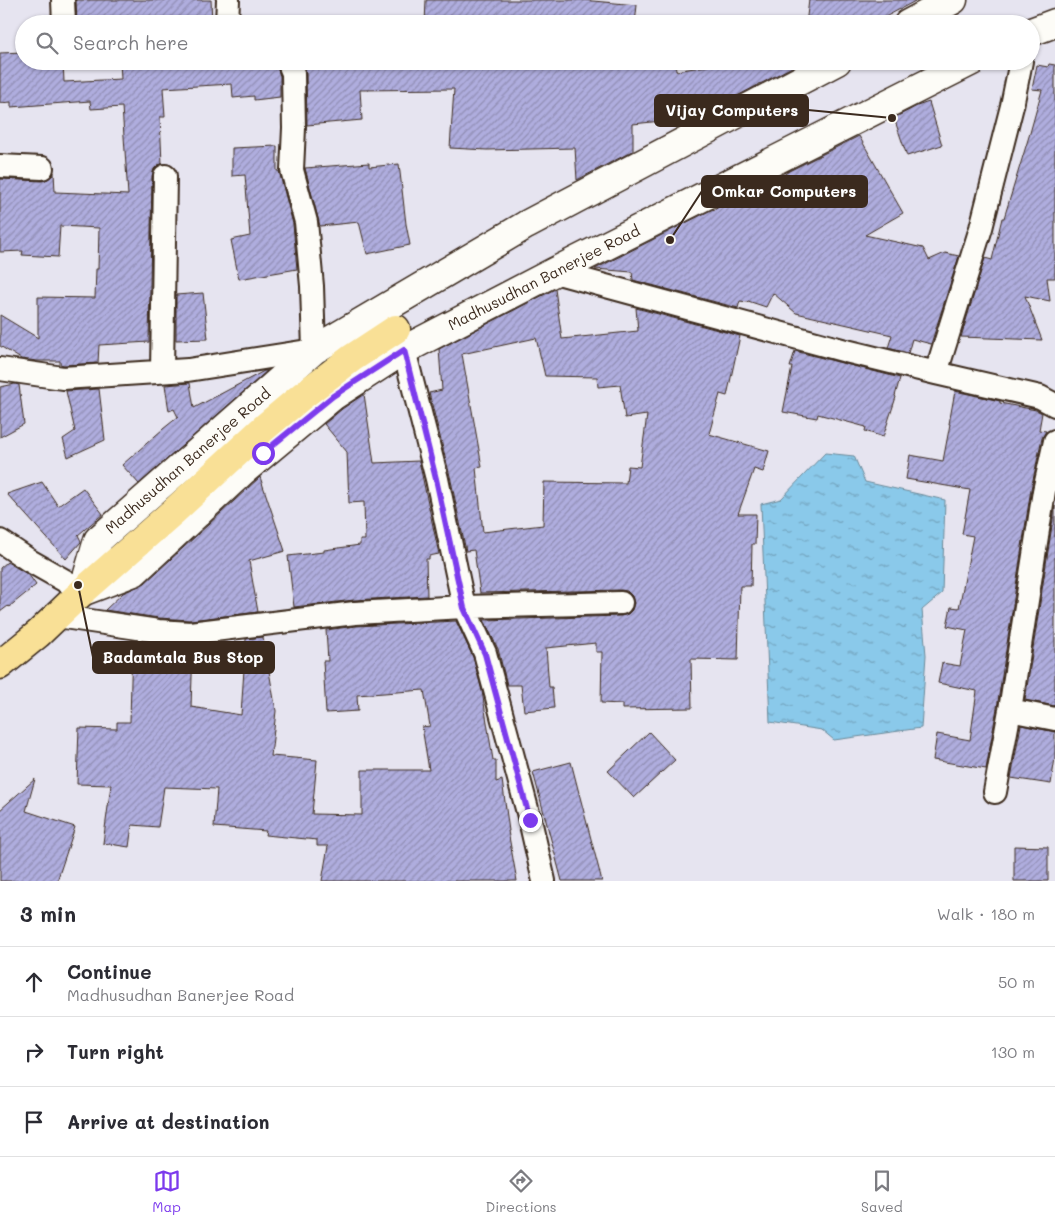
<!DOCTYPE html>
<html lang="en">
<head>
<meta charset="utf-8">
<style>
	:root { --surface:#fff; --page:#f2f2f3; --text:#2b2b33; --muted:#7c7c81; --line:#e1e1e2; --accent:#7c3aed }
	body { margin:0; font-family:Mali,sans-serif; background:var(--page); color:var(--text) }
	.stop { position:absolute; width:15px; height:15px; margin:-11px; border:4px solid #7c3aed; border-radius:50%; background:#fff }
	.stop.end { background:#7c3aed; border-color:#fff; box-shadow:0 1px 5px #0008 }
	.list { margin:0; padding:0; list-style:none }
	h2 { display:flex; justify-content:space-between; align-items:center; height:65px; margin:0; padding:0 20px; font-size:21px }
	h2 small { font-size:16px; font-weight:400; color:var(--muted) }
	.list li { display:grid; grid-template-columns:32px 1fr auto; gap:15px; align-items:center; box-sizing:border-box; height:70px; padding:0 20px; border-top:1px solid var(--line) }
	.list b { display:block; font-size:19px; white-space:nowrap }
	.list p { margin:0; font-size:16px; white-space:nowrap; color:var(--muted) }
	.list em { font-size:16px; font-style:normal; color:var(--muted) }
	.icon { flex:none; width:28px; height:28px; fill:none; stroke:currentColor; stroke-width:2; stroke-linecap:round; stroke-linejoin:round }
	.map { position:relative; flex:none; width:1055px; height:881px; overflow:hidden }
	.search { position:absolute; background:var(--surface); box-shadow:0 1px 4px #0004; left:15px; right:15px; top:15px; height:55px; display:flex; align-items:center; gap:12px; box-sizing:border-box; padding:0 18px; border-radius:28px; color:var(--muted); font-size:19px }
	.sheet { height:275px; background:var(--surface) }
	nav { display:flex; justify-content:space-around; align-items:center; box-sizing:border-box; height:70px; border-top:1px solid var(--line); background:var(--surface); font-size:14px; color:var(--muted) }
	nav a { display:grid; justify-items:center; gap:2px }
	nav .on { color:var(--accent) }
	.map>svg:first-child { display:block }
	.water { fill:url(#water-ripples); stroke:#6a8998 }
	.building { fill:url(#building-hatch); stroke:#3b2a1e; fill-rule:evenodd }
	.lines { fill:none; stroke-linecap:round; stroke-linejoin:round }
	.street-casing { stroke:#3b2a1e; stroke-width:26 }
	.secondary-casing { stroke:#3b2a1e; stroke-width:31 }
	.primary-casing { stroke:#3b2a1e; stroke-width:31 }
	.street { stroke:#fdfcf7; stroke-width:22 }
	.secondary { stroke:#fdfcf7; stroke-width:28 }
	.primary { stroke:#f9e096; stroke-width:28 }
	.route { stroke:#7c3aed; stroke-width:6 }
	.labels { text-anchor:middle; stroke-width:5; stroke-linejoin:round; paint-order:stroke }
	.street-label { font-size:15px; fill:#3b2a1e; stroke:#fdfcf7 }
	.leader { fill:none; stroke:#3b2a1e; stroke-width:2 }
	.callout-dot { fill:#3b2a1e; stroke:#fdfcf7; stroke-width:2 }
	.callout { fill:#3b2a1e; stroke:#3b2a1e; stroke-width:2 }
	.callout-label { font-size:16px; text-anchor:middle; font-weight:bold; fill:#fff }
</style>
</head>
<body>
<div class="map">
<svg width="1055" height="881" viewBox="0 0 1055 881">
	<defs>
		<pattern id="water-ripples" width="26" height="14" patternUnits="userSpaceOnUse" patternTransform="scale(1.25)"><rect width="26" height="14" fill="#8ac9ea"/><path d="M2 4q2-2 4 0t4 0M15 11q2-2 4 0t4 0" fill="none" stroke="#72a3bd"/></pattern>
		<pattern id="building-hatch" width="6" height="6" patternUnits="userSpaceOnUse" patternTransform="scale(1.25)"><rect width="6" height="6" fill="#afadde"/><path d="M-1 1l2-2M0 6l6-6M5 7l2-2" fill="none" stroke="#908db3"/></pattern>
	</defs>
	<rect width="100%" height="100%" fill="#e6e4f0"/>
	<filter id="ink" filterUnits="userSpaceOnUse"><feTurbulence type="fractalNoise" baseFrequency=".02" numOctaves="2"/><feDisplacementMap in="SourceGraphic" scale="10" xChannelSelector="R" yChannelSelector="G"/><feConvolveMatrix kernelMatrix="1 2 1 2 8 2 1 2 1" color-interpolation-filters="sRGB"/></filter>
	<g filter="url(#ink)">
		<!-- water -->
		<path class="water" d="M 825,453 L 854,456 L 865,482 L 945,500 L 942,593 L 922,610 L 926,655 L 921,728 L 834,740 L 822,730 L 770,722 L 761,504 L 781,499 Z"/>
		<!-- building -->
		<path class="building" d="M 76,0 L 211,0 L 212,23 L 77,24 Z
			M 426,0 L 582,0 L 637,5 L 635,24 L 599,24 L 562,20 L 562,24 L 425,24 Z
			M 809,0 L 917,0 L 872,24 L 806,24 Z
			M 24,52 L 24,61 L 63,61 L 64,82 L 121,79 L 120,61 L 247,61 L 247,64 L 275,61 L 280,76 L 280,97 L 254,100 L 254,96 L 233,98 L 232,84 L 163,88 L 165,117 L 160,117 L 162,164 L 158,165 L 154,169 L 152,176 L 149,342 L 99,345 L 98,363 L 64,365 L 60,364 L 60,361 L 37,361 L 21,359 L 0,346 L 0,315 L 38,338 L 38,297 L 95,298 L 96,269 L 98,269 L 99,228 L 60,226 L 58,257 L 22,255 L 23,251 L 0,252 L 0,179 L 42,181 L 48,179 L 53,175 L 54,172 L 55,192 L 128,195 L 122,107 L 91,109 L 90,101 L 11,107 L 11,102 L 0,103 L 0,53 Z
			M 302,61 L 675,61 L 676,71 L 737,61 L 803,61 L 762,83 L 758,84 L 758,85 L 720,105 L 680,112 L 680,119 L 633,124 L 633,151 L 577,180 L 575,148 L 487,150 L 450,148 L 454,89 L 360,90 L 362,120 L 307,125 L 306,73 Z
			M 1049,64 L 1055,65 L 1055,278 L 1047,278 L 1050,301 L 1025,296 L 1042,340 L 961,337 L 985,258 L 992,260 L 1002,218 L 1004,218 L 1030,133 L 1042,90 L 1032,89 L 1037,65 L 1048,67 Z
			M 929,102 L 942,145 L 907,156 L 894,118 L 917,106 Z
			M 859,136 L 903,213 L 865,235 L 923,248 L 929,260 L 945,253 L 959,256 L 931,344 L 912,339 L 908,353 L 888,348 L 892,335 L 796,313 L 773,293 L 766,307 L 748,301 L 747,302 L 740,301 L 738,308 L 633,280 L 632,272 L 595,269 L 713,209 L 714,210 L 724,204 L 769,181 L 771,184 L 789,171 Z
			M 277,146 L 277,171 L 279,171 L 293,224 L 297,269 L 239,279 L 231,240 L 250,236 L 245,175 L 232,176 L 232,148 Z
			M 369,163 L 369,167 L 399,164 L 406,224 L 410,245 L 367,254 L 359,222 L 320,226 L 305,168 Z
			M 555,289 L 562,339 L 638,331 L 636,308 L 740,336 L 727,396 L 720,394 L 709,434 L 769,451 L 763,472 L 754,469 L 738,514 L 756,514 L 755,544 L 752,544 L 751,586 L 740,586 L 738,660 L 691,659 L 692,708 L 622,709 L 622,704 L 601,703 L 602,652 L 596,652 L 596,643 L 546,648 L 549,687 L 552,687 L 554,708 L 524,711 L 521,685 L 507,685 L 498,649 L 484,620 L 621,616 L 628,614 L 632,610 L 634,603 L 632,596 L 627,591 L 621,590 L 480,593 L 474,550 L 466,551 L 450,476 L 429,393 L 442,390 L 439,349 ZM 536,338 L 545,376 L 597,377 L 598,387 L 620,385 L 625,418 L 647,415 L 640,467 L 628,466 L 626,483 L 544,482 L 543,525 L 483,532 L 476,468 L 482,467 L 462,354 Z
			M 203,293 L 208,339 L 176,340 L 176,295 Z
			M 795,351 L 900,378 L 895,396 L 896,397 L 883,437 L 865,431 L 866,427 L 818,414 L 817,418 L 783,412 L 792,367 L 790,367 Z
			M 264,371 L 267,371 L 139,484 L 122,465 L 163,429 L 178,417 L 174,409 L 169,411 L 165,385 L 190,383 L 194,408 Z
			M 15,384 L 19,385 L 24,424 L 0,437 L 0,387 Z
			M 99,389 L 105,440 L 68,457 L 63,439 L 75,431 L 66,391 Z
			M 955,391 L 1000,401 L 1000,403 L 1036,410 L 1042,413 L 1039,430 L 1046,431 L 1042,438 L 1031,489 L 997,708 L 986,769 L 933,760 L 937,734 L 970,740 L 977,691 L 938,683 L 942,663 L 960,666 L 967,630 L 947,626 L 951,607 L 959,608 L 973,536 L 962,534 L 970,490 L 906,479 L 910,455 L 943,461 L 950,424 L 949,424 Z
			M 364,394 L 374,463 L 419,461 L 439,554 L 429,556 L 429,559 L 426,559 L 427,596 L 354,600 L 294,607 L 288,556 L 324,552 L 324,550 L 360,545 L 360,540 L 365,540 L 364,502 L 349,503 L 347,452 L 324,424 L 342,409 Z
			M 260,477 L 285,551 L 249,561 L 258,612 L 190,620 L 159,618 L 105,610 L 123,593 L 145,583 Z
			M 42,482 L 58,506 L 83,488 L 103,514 L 78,535 L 81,541 L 81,542 L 66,559 L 7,494 Z
			M 1055,506 L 1055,706 L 1025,700 Z
			M 7,562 L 29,575 L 36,585 L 9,607 L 8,606 L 0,612 L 0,568 Z
			M 456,621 L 473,657 L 482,691 L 493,760 L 496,760 L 496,782 L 502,780 L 509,831 L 508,831 L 517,881 L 322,881 L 328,846 L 317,846 L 317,840 L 265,835 L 266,831 L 214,827 L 217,789 L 164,787 L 158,827 L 132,825 L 129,847 L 103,843 L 111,785 L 77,784 L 79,728 L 117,729 L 117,722 L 130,722 L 132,640 L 157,644 L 193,646 L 191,707 L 241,715 L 246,639 L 263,637 L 276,711 L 271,756 L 317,760 L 312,814 L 362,815 L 362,770 L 429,770 L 422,727 L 430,726 L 424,690 L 357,695 L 358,711 L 326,713 L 323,661 L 328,661 L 326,630 L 356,626 Z
			M 1021,725 L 1055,732 L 1055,758 L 1051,784 L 1011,778 Z
			M 649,732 L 675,760 L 634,798 L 608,771 Z
			M 571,762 L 580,797 L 602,881 L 562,881 L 533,772 Z
			M 35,779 L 26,811 L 75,827 L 57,881 L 0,881 L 0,810 Z
			M 1014,846 L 1048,847 L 1048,881 L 1014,881 Z"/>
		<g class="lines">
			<defs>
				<path id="street" d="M 63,0 L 64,24
					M 227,24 L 228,0
					M 0,166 L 42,168
					M 554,272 L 846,351 L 936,373 L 1040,397 L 1055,405
					M 404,350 L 437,479 L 464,607 L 485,653 L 530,820 L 544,881
					M 0,369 L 63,378 L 188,370 L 314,350 L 312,286 L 306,222 L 292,170 L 294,128 L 293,73 L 288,61
					M 162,371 L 165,176
					M 936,373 L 981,228 L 1012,106 L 1021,61
					M 0,541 L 30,561 L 83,591
					M 57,616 L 158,631 L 190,633 L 355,613 L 464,607 L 621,603
					M 1010,710 L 1055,719
					M 995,792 L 1010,710 L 1044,491 L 1055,441"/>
				<path id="secondary" d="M 908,24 L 953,0
					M 1031,32 L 1055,23
					M 83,591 L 98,540 L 314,350 L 526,225 L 837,61
					M 84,591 L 134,572 L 243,471 L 333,396 L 404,350 L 554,272 L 972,61"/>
				<path id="primary" d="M 0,665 L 38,634 L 83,591 L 174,511 L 265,427 L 302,396 L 352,358 L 396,329"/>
			</defs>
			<!-- street casing -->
			<use href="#street" class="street-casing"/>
			<!-- secondary casing -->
			<use href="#secondary" class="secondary-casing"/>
			<!-- primary casing -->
			<use href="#primary" class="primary-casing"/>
			<!-- street -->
			<use href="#street" class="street"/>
			<!-- secondary -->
			<use href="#secondary" class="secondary"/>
			<!-- primary -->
			<use href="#primary" class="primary"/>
		</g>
	</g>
	<g class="lines" filter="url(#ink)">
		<!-- route -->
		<path class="route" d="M 263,453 L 333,396 L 404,350 L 436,479 L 464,608 L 485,654 L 530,820"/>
	</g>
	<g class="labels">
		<!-- street labels -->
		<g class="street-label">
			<text transform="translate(544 278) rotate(-27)" y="5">Madhusudhan Banerjee Road</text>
			<text transform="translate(188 461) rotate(-41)" y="5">Madhusudhan Banerjee Road</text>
		</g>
	</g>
	<!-- callouts -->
	<path class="leader" d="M892 118L808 110M670 240L702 191M78 585L93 657"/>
	<g class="callout-dot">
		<circle cx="892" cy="118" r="5"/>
		<circle cx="670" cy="240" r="5"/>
		<circle cx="78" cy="585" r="5"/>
	</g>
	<g class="callout">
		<rect x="655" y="95" width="153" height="31" rx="5"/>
		<rect x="702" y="176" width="165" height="31" rx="5"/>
		<rect x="93" y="642" width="181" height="31" rx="5"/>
	</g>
	<g class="callout-label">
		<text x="732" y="116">Vijay Computers</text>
		<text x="784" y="197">Omkar Computers</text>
		<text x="183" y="663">Badamtala Bus Stop</text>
	</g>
</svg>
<div class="stop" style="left:263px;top:453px"></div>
<div class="stop end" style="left:530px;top:820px"></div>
<div class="search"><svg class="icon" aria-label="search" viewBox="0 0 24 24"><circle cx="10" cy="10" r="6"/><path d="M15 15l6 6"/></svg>Search here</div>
</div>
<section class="sheet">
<h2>3 min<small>Walk · 180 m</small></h2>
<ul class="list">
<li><svg class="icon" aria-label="ahead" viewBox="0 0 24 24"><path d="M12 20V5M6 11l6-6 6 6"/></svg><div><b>Continue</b><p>Madhusudhan Banerjee Road</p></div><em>50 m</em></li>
<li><svg class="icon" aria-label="right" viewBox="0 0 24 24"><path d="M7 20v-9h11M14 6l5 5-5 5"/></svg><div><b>Turn right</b></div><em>130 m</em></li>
<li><svg class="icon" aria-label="arrive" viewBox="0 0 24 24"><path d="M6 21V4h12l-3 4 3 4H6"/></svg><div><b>Arrive at destination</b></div></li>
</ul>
</section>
<nav>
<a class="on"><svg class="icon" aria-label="map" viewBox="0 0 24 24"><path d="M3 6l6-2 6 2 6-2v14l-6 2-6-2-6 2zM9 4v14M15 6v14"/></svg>Map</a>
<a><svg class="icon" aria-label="directions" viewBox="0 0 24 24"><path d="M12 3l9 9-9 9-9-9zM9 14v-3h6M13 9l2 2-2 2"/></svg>Directions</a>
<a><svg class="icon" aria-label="saved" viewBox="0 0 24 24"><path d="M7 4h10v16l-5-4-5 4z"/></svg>Saved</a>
</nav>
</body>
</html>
